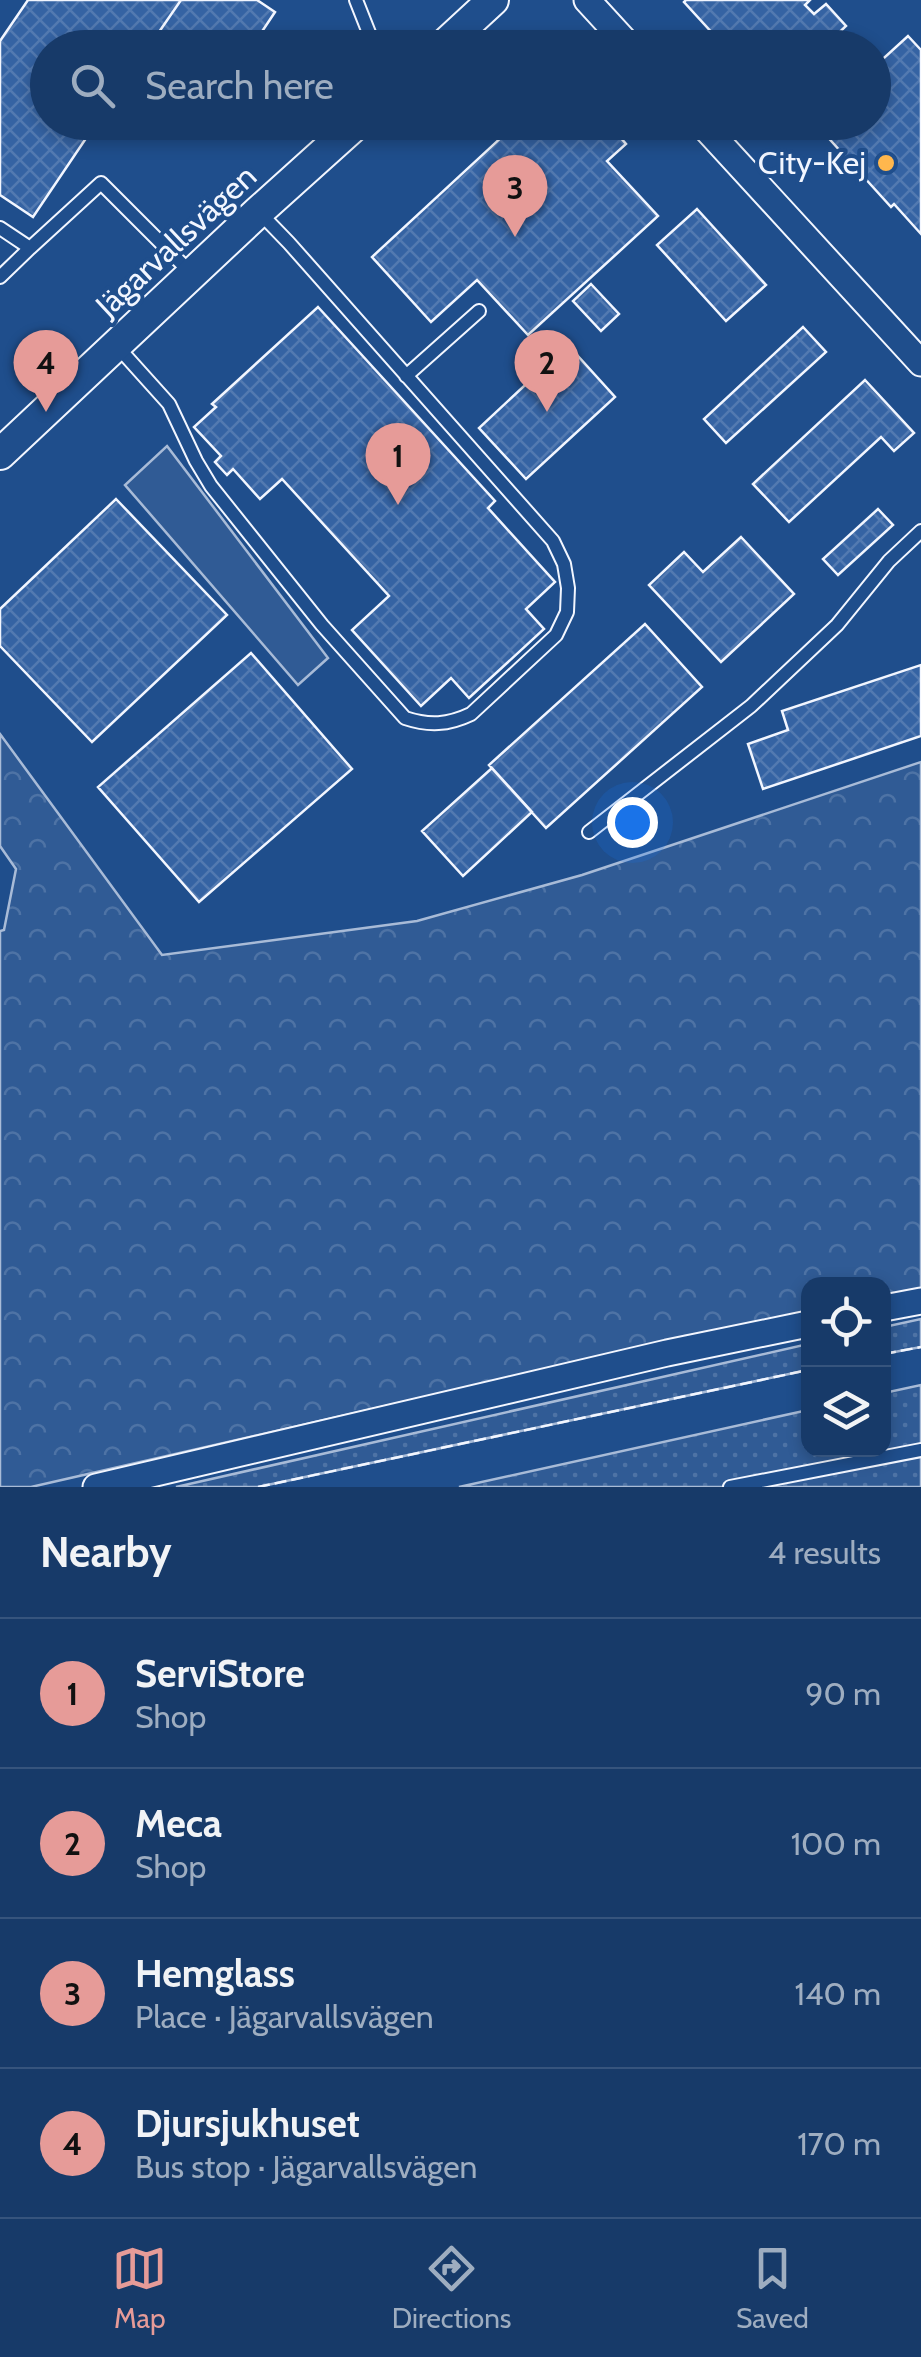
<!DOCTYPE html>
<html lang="en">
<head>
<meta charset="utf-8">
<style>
	:root { --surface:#173a69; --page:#20416f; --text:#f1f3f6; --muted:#9eadc0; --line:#36547d; --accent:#e69b98 }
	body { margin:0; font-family:Cabin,sans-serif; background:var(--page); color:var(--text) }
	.controls { position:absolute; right:30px; bottom:30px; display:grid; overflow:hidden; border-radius:20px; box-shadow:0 5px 15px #0003 }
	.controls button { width:90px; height:90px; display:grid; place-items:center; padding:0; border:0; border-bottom:2px solid var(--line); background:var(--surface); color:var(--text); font:50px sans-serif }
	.you { position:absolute; left:632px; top:822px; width:35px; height:35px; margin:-25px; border:8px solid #fff; border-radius:50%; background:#1a73e8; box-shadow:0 0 0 15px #1a73e833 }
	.badge { display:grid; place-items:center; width:65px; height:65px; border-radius:50%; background:var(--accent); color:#111; font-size:32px; font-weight:700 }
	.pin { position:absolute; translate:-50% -82px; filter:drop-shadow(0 2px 5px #0008) }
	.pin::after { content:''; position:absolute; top:52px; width:35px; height:30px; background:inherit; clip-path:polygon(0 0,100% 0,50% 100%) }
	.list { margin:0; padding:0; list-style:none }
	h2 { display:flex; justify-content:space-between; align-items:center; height:130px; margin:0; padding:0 40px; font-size:42px }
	h2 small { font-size:32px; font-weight:400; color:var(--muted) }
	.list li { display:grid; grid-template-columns:65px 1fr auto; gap:30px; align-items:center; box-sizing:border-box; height:150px; padding:0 40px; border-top:2px solid var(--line) }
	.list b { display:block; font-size:38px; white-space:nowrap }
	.list p { margin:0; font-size:32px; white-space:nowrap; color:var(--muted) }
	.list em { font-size:32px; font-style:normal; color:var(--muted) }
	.icon { flex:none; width:55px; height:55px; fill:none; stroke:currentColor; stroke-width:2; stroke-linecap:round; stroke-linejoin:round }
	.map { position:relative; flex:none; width:921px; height:1487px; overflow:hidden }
	.search { position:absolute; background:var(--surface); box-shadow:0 5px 15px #0003; left:30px; right:30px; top:30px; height:110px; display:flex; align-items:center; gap:25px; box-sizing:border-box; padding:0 35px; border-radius:55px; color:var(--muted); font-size:38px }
	.sheet { height:730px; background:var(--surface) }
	nav { display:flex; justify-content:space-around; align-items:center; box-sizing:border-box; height:140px; border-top:2px solid var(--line); background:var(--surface); font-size:28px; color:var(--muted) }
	nav a { display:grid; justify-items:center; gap:5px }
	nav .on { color:var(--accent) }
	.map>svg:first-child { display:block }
	.grass { fill:url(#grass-dots); stroke:#a8bbd7; stroke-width:2.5 }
	.forest { fill:url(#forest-crowns); stroke:#a8bbd7; stroke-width:2.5 }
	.built { fill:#305b95; stroke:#a8bbd7; stroke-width:2.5 }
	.building { fill:url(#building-cross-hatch); stroke:#f2f6ff; stroke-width:2.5 }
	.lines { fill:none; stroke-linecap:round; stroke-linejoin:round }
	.service-casing { stroke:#f2f6ff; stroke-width:16 }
	.minor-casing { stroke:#f2f6ff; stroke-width:29 }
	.tertiary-casing { stroke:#f2f6ff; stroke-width:34 }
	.service { stroke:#1f4e8c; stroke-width:12 }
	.minor { stroke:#1f4e8c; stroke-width:25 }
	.tertiary { stroke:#1f4e8c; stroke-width:30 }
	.fence { stroke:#f2f6ff; stroke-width:2.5; stroke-dasharray:12 5; stroke-linecap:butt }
	.poi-dot { fill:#ffb74d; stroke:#1f4e8c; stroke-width:4 }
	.labels { text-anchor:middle; stroke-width:8; stroke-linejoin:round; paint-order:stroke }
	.poi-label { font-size:32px; fill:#f2f6ff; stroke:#1f4e8c; text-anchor:end }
	.street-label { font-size:32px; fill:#f2f6ff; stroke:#1f4e8c }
</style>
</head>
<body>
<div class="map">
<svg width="921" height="1487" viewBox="0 0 921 1487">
	<defs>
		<pattern id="grass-dots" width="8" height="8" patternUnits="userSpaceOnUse" patternTransform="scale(2.5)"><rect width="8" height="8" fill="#305b95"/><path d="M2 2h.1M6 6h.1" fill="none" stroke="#4e73a5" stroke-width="1.8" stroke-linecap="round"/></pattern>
		<pattern id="forest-crowns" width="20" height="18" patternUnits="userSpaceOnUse" patternTransform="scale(2.5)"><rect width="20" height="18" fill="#305b95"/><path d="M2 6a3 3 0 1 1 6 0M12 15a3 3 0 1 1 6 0" fill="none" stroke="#4e73a5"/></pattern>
		<pattern id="building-cross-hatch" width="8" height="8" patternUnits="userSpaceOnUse" patternTransform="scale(2.5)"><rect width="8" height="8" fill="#3563a3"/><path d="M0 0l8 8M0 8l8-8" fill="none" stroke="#537ab1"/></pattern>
	</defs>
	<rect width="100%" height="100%" fill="#1f4e8c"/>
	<!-- grass -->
	<path class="grass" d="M 921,1319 L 921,1347 L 884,1354 L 884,1327 Z
		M 808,1344 L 808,1370 L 258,1487 L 176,1487 Z
		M 921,1385 L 921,1487 L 459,1487 L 808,1410 L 808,1450 L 884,1450 L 884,1393 Z"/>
	<!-- forest -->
	<path class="forest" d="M 0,734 L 162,955 L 417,921 L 582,875 L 921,762 L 921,1292 L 884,1299 L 884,1284 L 808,1284 L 808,1314 L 657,1344 L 31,1487 L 0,1487 L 0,931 L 4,930 L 16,869 L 0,846 Z"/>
	<!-- built -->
	<path class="built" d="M 167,446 L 328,658 L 298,685 L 125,485 Z"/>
	<!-- building -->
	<path class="building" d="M 28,0 L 181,0 L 148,48 L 48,48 L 48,122 L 97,122 L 33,217 L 0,195 L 0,41 Z
		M 181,0 L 257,0 L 275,12 L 251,48 L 148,48 Z
		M 686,0 L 810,0 L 805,5 L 814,14 L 826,4 L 846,26 L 823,48 L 778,48 L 768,38 L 758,48 L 726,48 L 684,2 Z
		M 908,36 L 921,50 L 921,234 L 894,204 L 891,207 L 814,122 L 874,122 L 874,67 Z
		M 518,122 L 607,122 L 626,144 L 607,161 L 658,216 L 528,335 L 477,280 L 431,322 L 372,257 Z
		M 697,209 L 766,285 L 726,321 L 657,245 Z
		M 591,284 L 619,314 L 601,331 L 573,301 Z
		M 318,307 L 495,501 L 488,508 L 555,582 L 526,609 L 544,629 L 469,698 L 451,678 L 421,706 L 352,630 L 389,596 L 282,479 L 260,499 L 233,469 L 227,475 L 215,462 L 221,456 L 194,427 L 216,407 L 212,404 Z
		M 803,327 L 826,352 L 726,443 L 704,419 Z
		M 568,345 L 615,397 L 526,479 L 479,428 Z
		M 865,380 L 914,433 L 894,451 L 881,437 L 789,522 L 753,484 Z
		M 116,499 L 227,615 L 92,742 L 0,646 L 0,609 Z
		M 878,509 L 893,525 L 838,575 L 823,559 Z
		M 741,537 L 794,594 L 721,662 L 649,585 L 684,552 L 703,572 Z
		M 645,624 L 702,687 L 546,828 L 489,765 Z
		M 251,653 L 352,769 L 199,902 L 98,787 Z
		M 921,665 L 921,736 L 763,789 L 748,744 L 788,730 L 782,711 Z
		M 492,768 L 532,812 L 463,876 L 422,831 Z"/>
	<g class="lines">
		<defs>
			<path id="service" d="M 356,0 L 375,48
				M 0,228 L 30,248 L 101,183 L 191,273
				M 0,277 L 30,248
				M 116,345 L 169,404 L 196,461 L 211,486 L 322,625 L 405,718 C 429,726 448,725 471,714 L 556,635 L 567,612 L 568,588 L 564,564 L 553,541 L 289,243 L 260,213
				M 406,376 L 479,311
				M 589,832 L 751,706 L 837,625 L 889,561 L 921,531
				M 730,1487 L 921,1450"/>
			<path id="minor" d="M 587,0 L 631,48
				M 700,122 L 921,363
				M 884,1308 L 921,1301
				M 96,1487 L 667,1353 L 808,1324"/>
			<path id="tertiary" d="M 441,48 L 493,0
				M 0,454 L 258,212 L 358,122"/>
		</defs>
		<!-- service casing -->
		<use href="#service" class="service-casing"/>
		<!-- minor casing -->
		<use href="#minor" class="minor-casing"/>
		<!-- tertiary casing -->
		<use href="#tertiary" class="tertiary-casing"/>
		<!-- service -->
		<use href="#service" class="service"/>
		<!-- minor -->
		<use href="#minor" class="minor"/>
		<!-- tertiary -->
		<use href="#tertiary" class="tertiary"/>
		<!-- fence -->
		<path class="fence" d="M 884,1354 L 921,1347
			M 258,1487 L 808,1370"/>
	</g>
	<!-- markers -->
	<circle class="poi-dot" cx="886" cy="163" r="10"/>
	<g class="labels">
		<!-- poi labels -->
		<g class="poi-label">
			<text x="866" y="174">City-Kej</text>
		</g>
		<!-- street labels -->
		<g class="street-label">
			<text transform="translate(176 241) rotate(-43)" y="11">Jägarvallsvägen</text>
		</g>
	</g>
</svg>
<div class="controls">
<button><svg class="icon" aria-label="locate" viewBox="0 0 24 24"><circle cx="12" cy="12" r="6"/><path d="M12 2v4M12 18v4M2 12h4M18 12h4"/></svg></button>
<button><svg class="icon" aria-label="layers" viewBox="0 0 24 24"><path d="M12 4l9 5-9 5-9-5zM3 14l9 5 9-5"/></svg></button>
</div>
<div class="you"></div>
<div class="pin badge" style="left:398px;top:505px">1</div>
<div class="pin badge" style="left:547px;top:412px">2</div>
<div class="pin badge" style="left:515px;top:237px">3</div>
<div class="pin badge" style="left:46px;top:412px">4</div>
<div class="search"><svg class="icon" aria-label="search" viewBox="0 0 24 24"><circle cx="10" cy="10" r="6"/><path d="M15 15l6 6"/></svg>Search here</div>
</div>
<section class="sheet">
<h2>Nearby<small>4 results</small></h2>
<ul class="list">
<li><span class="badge">1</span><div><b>ServiStore</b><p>Shop</p></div><em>90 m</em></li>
<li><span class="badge">2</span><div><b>Meca</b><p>Shop</p></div><em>100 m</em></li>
<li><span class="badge">3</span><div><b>Hemglass</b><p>Place · Jägarvallsvägen</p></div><em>140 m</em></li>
<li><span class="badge">4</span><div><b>Djursjukhuset</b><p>Bus stop · Jägarvallsvägen</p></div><em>170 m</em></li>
</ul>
</section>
<nav>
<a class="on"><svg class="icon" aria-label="map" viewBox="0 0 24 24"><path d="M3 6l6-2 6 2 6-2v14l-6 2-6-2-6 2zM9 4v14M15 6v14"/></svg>Map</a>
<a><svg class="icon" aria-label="directions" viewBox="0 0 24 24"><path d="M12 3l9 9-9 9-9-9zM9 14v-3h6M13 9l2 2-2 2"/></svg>Directions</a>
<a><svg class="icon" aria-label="saved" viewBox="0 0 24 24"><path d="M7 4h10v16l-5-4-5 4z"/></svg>Saved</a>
</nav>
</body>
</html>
